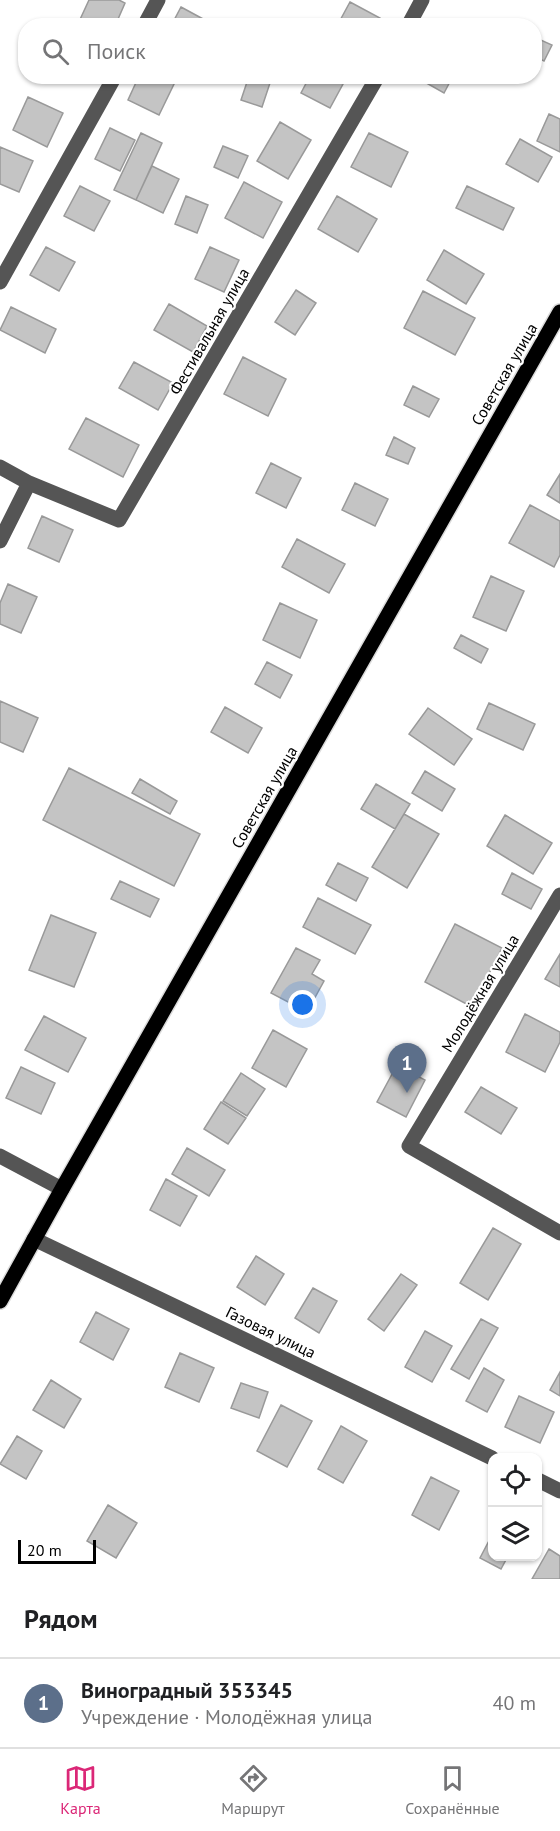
<!DOCTYPE html>
<html lang="ru">
<head>
<meta charset="utf-8">
<style>
	:root { --surface:#fff; --page:#f6f6f6; --text:#202124; --muted:#757577; --line:#e0e0e0; --accent:#db2777 }
	body { margin:0; font-family:"PT Sans",sans-serif; background:var(--page); color:var(--text) }
	.controls { position:absolute; right:18px; bottom:18px; display:grid; overflow:hidden; border-radius:12px; box-shadow:0 2px 4px #0004 }
	.controls button { width:54px; height:54px; display:grid; place-items:center; padding:0; border:0; border-bottom:2px solid var(--line); background:var(--surface); color:var(--text); font:30px sans-serif }
	.scale { position:absolute; left:18px; bottom:15px; width:78px; box-sizing:border-box; padding-left:6px; border:3px solid #000; border-top:0; font-size:16px; line-height:21px; white-space:nowrap; color:#000; -webkit-text-stroke:4px #fff; paint-order:stroke }
	.you { position:absolute; left:303px; top:1005px; width:21px; height:21px; margin:-15px; border:4px solid #fff; border-radius:50%; background:#1a73e8; box-shadow:0 0 0 9px #1a73e833 }
	.badge { display:grid; place-items:center; width:39px; height:39px; border-radius:50%; background:var(--accent); color:#fff; font-size:20px; font-weight:700 }
	.pin { position:absolute; translate:-50% -50px; filter:drop-shadow(0 2px 3px #0008) }
	.pin::after { content:''; position:absolute; top:32px; width:21px; height:18px; background:inherit; clip-path:polygon(0 0,100% 0,50% 100%) }
	.list { margin:0; padding:0; list-style:none }
	h2 { display:flex; justify-content:space-between; align-items:center; height:78px; margin:0; padding:0 24px; font-size:26px }
	h2 small { font-size:20px; font-weight:400; color:var(--muted) }
	.list li { display:grid; grid-template-columns:39px 1fr auto; gap:18px; align-items:center; box-sizing:border-box; height:90px; padding:0 24px; border-top:2px solid var(--line) }
	.list b { display:block; font-size:22px; white-space:nowrap }
	.list p { margin:0; font-size:20px; white-space:nowrap; color:var(--muted) }
	.list em { font-size:20px; font-style:normal; color:var(--muted) }
	.icon { flex:none; width:33px; height:33px; fill:none; stroke:currentColor; stroke-width:2; stroke-linecap:round; stroke-linejoin:round }
	.map { position:relative; flex:none; width:560px; height:1579px; overflow:hidden }
	.search { position:absolute; background:var(--surface); box-shadow:0 2px 4px #0004; left:18px; right:18px; top:18px; height:66px; display:flex; align-items:center; gap:15px; box-sizing:border-box; padding:0 21px; border-radius:24px; color:var(--muted); font-size:22px }
	.sheet { height:168px; background:var(--surface) }
	nav { display:flex; justify-content:space-around; align-items:center; box-sizing:border-box; height:84px; border-top:2px solid var(--line); background:var(--surface); font-size:16px; color:var(--muted) }
	nav a { display:grid; justify-items:center; gap:3px }
	nav .on { color:var(--accent) }
	.map>svg:first-child { display:block }
	.building { fill:#c4c4c4; stroke:#999; stroke-width:1.5 }
	.lines { fill:none; stroke-linecap:round; stroke-linejoin:round }
	.major-casing { stroke:#dbdbdb; stroke-width:18 }
	.minor { stroke:#555; stroke-width:15 }
	.major { stroke:#000; stroke-width:15 }
	.labels { text-anchor:middle; stroke-width:4.5; stroke-linejoin:round; paint-order:stroke }
	.street-label { font-size:16px; fill:#000; stroke:#fff }
</style>
</head>
<body>
<div class="map">
<svg width="560" height="1579" viewBox="0 0 560 1579">
	<rect width="100%" height="100%" fill="#fff"/>
	<!-- building -->
	<path class="building" d="M 89,0 L 119,0 L 125,3 L 115,26 L 77,26 Z
		M 350,2 L 380,18 L 376,26 L 337,26 Z
		M 181,7 L 216,26 L 171,26 Z
		M 534,37 L 552,45 L 544,61 L 534,56 Z
		M 139,76 L 165,76 L 175,82 L 159,115 L 128,100 Z
		M 249,76 L 270,83 L 262,107 L 241,100 Z
		M 310,76 L 329,76 L 343,84 L 330,108 L 301,93 Z
		M 414,76 L 453,76 L 444,93 Z
		M 28,97 L 63,113 L 47,147 L 13,130 Z
		M 549,114 L 560,119 L 560,152 L 537,141 Z
		M 280,122 L 311,140 L 288,179 L 257,161 Z
		M 110,128 L 135,140 L 120,171 L 95,159 Z
		M 141,133 L 162,143 L 136,200 L 114,190 Z
		M 369,133 L 408,152 L 391,187 L 351,167 Z
		M 520,139 L 552,157 L 538,182 L 506,164 Z
		M 223,146 L 248,156 L 238,178 L 214,167 Z
		M 0,147 L 33,161 L 19,192 L 0,184 Z
		M 152,166 L 179,179 L 163,213 L 136,200 Z
		M 244,182 L 282,202 L 263,238 L 225,218 Z
		M 80,186 L 110,201 L 94,231 L 64,216 Z
		M 467,186 L 514,208 L 503,230 L 456,208 Z
		M 186,196 L 208,205 L 197,233 L 175,224 Z
		M 337,196 L 377,219 L 358,252 L 318,229 Z
		M 46,247 L 75,262 L 59,291 L 30,275 Z
		M 210,247 L 239,260 L 224,292 L 195,279 Z
		M 444,250 L 484,274 L 466,304 L 427,280 Z
		M 296,290 L 316,303 L 295,335 L 275,322 Z
		M 423,291 L 475,318 L 455,355 L 404,328 Z
		M 169,304 L 207,326 L 193,352 L 154,330 Z
		M 11,307 L 56,329 L 45,353 L 0,330 Z
		M 243,357 L 286,379 L 268,416 L 224,394 Z
		M 134,362 L 173,383 L 158,410 L 119,388 Z
		M 413,386 L 439,399 L 429,417 L 404,405 Z
		M 86,418 L 139,445 L 123,477 L 69,449 Z
		M 394,437 L 415,448 L 408,464 L 386,455 Z
		M 271,463 L 301,478 L 286,508 L 256,493 Z
		M 560,474 L 560,503 L 547,495 Z
		M 355,483 L 388,499 L 375,526 L 342,510 Z
		M 530,505 L 560,521 L 560,555 L 554,567 L 509,543 Z
		M 42,516 L 73,530 L 59,562 L 28,548 Z
		M 297,539 L 345,564 L 329,593 L 282,567 Z
		M 491,576 L 524,591 L 506,631 L 473,617 Z
		M 8,584 L 37,597 L 21,633 L 0,624 L 0,603 Z
		M 280,603 L 317,620 L 300,658 L 263,640 Z
		M 461,635 L 488,649 L 481,663 L 454,648 Z
		M 267,662 L 292,675 L 280,698 L 255,684 Z
		M 0,701 L 38,718 L 23,752 L 0,742 Z
		M 489,703 L 535,724 L 523,750 L 477,729 Z
		M 225,707 L 262,728 L 248,753 L 211,732 Z
		M 428,708 L 472,739 L 454,765 L 409,734 Z
		M 69,768 L 200,834 L 174,886 L 43,820 Z
		M 425,771 L 455,789 L 442,811 L 412,793 Z
		M 140,779 L 177,801 L 170,814 L 132,793 Z
		M 376,784 L 410,804 L 395,829 L 361,809 Z
		M 404,814 L 439,834 L 407,888 L 372,867 Z
		M 505,815 L 552,843 L 533,874 L 487,846 Z
		M 338,863 L 368,878 L 356,901 L 326,885 Z
		M 512,873 L 542,889 L 531,909 L 502,894 Z
		M 120,881 L 159,899 L 150,917 L 111,899 Z
		M 318,898 L 371,925 L 355,954 L 303,927 Z
		M 51,915 L 96,933 L 74,987 L 29,970 Z
		M 455,924 L 502,948 L 472,1007 L 425,982 Z
		M 296,948 L 320,960 L 312,974 L 324,981 L 307,1012 L 271,993 Z
		M 560,954 L 560,987 L 545,979 Z
		M 525,1014 L 560,1032 L 560,1042 L 545,1072 L 506,1052 Z
		M 44,1016 L 86,1038 L 68,1072 L 25,1050 Z
		M 273,1030 L 307,1049 L 286,1087 L 252,1068 Z
		M 397,1065 L 425,1080 L 406,1117 L 377,1102 Z
		M 21,1067 L 55,1083 L 41,1114 L 6,1098 Z
		M 241,1073 L 265,1089 L 247,1116 L 223,1101 Z
		M 481,1087 L 517,1108 L 501,1134 L 465,1112 Z
		M 221,1102 L 246,1118 L 228,1144 L 204,1129 Z
		M 187,1148 L 225,1170 L 209,1196 L 172,1174 Z
		M 166,1179 L 197,1196 L 180,1226 L 150,1210 Z
		M 493,1228 L 521,1244 L 488,1300 L 460,1283 Z
		M 256,1256 L 284,1274 L 265,1305 L 237,1287 Z
		M 401,1274 L 417,1285 L 384,1331 L 368,1319 Z
		M 313,1288 L 337,1301 L 319,1333 L 295,1318 Z
		M 96,1312 L 129,1329 L 113,1360 L 80,1342 Z
		M 481,1319 L 498,1328 L 469,1379 L 451,1369 Z
		M 425,1331 L 452,1346 L 432,1382 L 405,1367 Z
		M 180,1353 L 214,1368 L 199,1402 L 165,1387 Z
		M 484,1368 L 504,1380 L 487,1412 L 466,1401 Z
		M 560,1372 L 560,1396 L 550,1390 Z
		M 51,1380 L 81,1399 L 64,1428 L 33,1410 Z
		M 241,1383 L 268,1392 L 259,1418 L 231,1408 Z
		M 519,1396 L 554,1412 L 540,1443 L 505,1427 Z
		M 281,1405 L 312,1421 L 287,1467 L 257,1451 Z
		M 341,1426 L 367,1441 L 343,1483 L 318,1469 Z
		M 17,1436 L 42,1451 L 26,1479 L 0,1464 Z
		M 431,1477 L 459,1491 L 439,1530 L 412,1515 Z
		M 108,1505 L 137,1523 L 116,1558 L 87,1541 Z
		M 492,1535 L 492,1556 L 508,1556 L 501,1569 L 480,1558 Z
		M 549,1549 L 560,1556 L 560,1579 L 532,1579 Z"/>
	<g class="lines">
		<defs>
			<path id="major" d="M 0,1301 L 62,1189 L 560,312"/>
		</defs>
		<!-- major casing -->
		<use href="#major" class="major-casing"/>
		<!-- minor -->
		<path class="minor" d="M 144,26 L 158,0
			M 408,26 L 422,0
			M 0,282 L 115,76
			M 0,467 L 29,483
			M 0,541 L 29,483 L 119,520 L 378,76
			M 560,895 L 409,1146 L 560,1233
			M 0,1156 L 62,1189
			M 34,1239 L 492,1458
			M 538,1480 L 560,1491"/>
		<!-- major -->
		<use href="#major" class="major"/>
	</g>
	<g class="labels">
		<!-- street labels -->
		<g class="street-label">
			<text transform="translate(209 331) rotate(-60)" y="6">Фестивальная улица</text>
			<text transform="translate(504 374) rotate(-60)" y="6">Советская улица</text>
			<text transform="translate(264 797) rotate(-60)" y="6">Советская улица</text>
			<text transform="translate(480 993) rotate(-59)" y="6">Молодёжная улица</text>
			<text transform="translate(271 1332) rotate(26)" y="6">Газовая улица</text>
		</g>
	</g>
</svg>
<div class="controls">
<button><svg class="icon" aria-label="locate" viewBox="0 0 24 24"><circle cx="12" cy="12" r="6"/><path d="M12 2v4M12 18v4M2 12h4M18 12h4"/></svg></button>
<button><svg class="icon" aria-label="layers" viewBox="0 0 24 24"><path d="M12 4l9 5-9 5-9-5zM3 14l9 5 9-5"/></svg></button>
</div>
<div class="scale">20 m</div>
<div class="you"></div>
<div class="pin badge" style="left:407px;top:1093px;background:#5c6f8a">1</div>
<div class="search"><svg class="icon" aria-label="search" viewBox="0 0 24 24"><circle cx="10" cy="10" r="6"/><path d="M15 15l6 6"/></svg>Поиск</div>
</div>
<section class="sheet">
<h2>Рядом<small></small></h2>
<ul class="list">
<li><span class="badge" style="background:#5c6f8a">1</span><div><b>Виноградный 353345</b><p>Учреждение · Молодёжная улица</p></div><em>40 m</em></li>
</ul>
</section>
<nav>
<a class="on"><svg class="icon" aria-label="map" viewBox="0 0 24 24"><path d="M3 6l6-2 6 2 6-2v14l-6 2-6-2-6 2zM9 4v14M15 6v14"/></svg>Карта</a>
<a><svg class="icon" aria-label="directions" viewBox="0 0 24 24"><path d="M12 3l9 9-9 9-9-9zM9 14v-3h6M13 9l2 2-2 2"/></svg>Маршрут</a>
<a><svg class="icon" aria-label="saved" viewBox="0 0 24 24"><path d="M7 4h10v16l-5-4-5 4z"/></svg>Сохранённые</a>
</nav>
</body>
</html>
